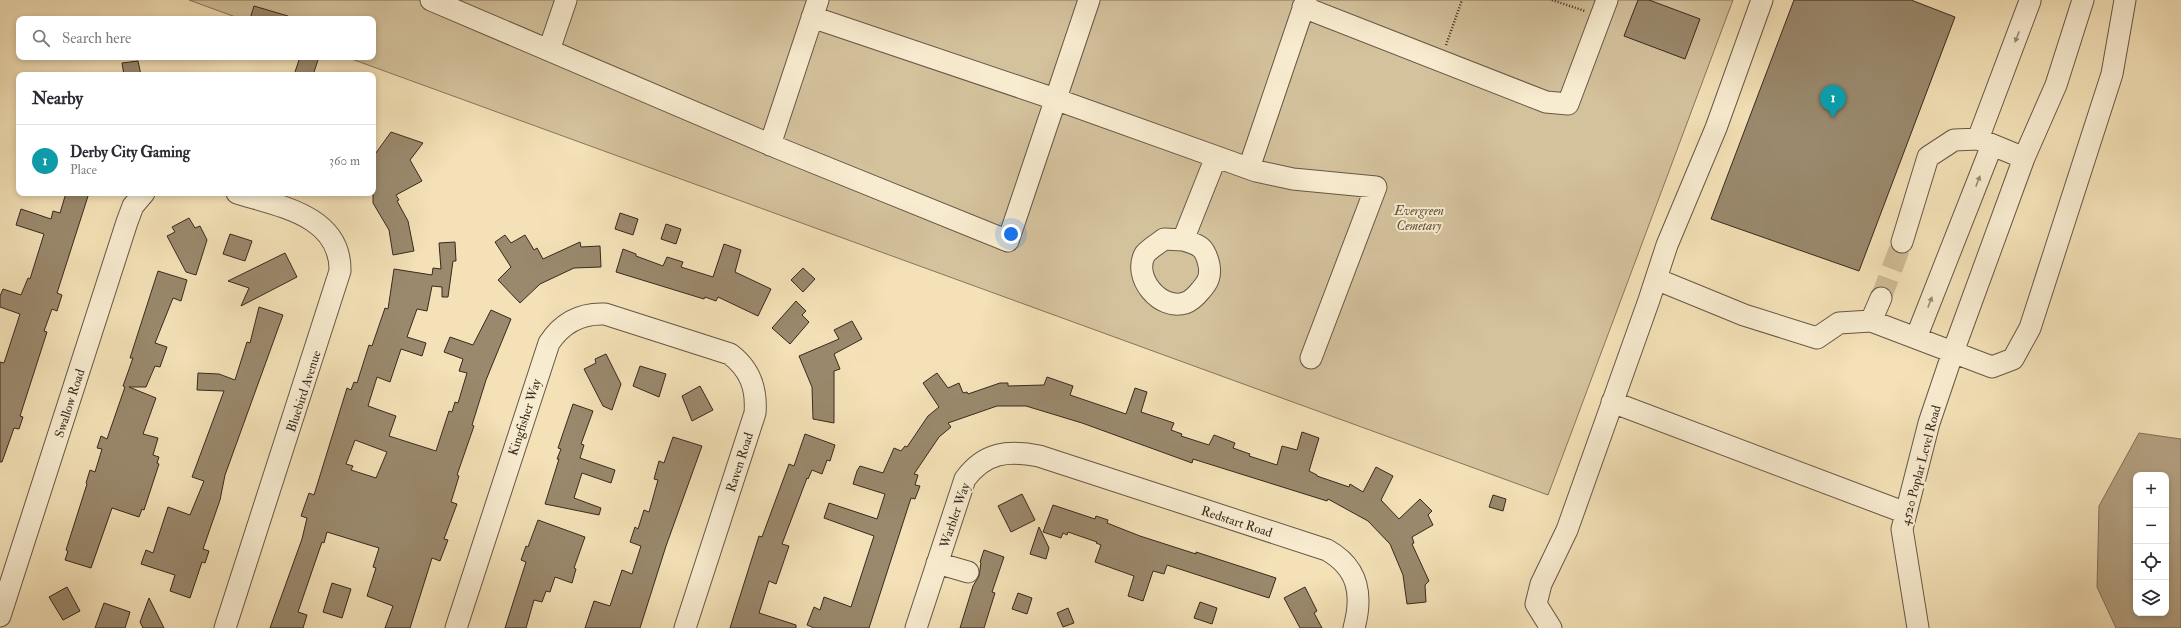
<!DOCTYPE html>
<html lang="en">
<head>
<meta charset="utf-8">
<style>
	:root { --surface:#fff; --page:#f7f7f7; --text:#2b2b33; --muted:#7c7c81; --line:#e1e1e2; --accent:#db2777 }
	body { margin:0; font-family:"IM FELL Double Pica",serif; background:var(--page); color:var(--text) }
	.controls { position:absolute; right:12px; bottom:12px; display:grid; overflow:hidden; border-radius:8px; box-shadow:0 2px 6px #0003 }
	.controls button { width:36px; height:36px; display:grid; place-items:center; padding:0; border:0; border-bottom:1px solid var(--line); background:var(--surface); color:var(--text); font:20px sans-serif }
	.you { position:absolute; left:1011px; top:234px; width:14px; height:14px; margin:-10px; border:3px solid #fff; border-radius:50%; background:#1a73e8; box-shadow:0 0 0 6px #1a73e833 }
	.badge { display:grid; place-items:center; width:26px; height:26px; border-radius:50%; background:var(--accent); color:#fff; font-size:13px; font-weight:700 }
	.pin { position:absolute; translate:-50% -33px; filter:drop-shadow(0 1px 2px #0008) }
	.pin::after { content:''; position:absolute; top:21px; width:14px; height:12px; background:inherit; clip-path:polygon(0 0,100% 0,50% 100%) }
	.list { margin:0; padding:0; list-style:none }
	h2 { display:flex; justify-content:space-between; align-items:center; height:52px; margin:0; padding:0 16px; font-size:17px }
	h2 small { font-size:13px; font-weight:400; color:var(--muted) }
	.list li { display:grid; grid-template-columns:26px 1fr auto; gap:12px; align-items:center; box-sizing:border-box; height:72px; padding:0 16px; border-top:1px solid var(--line) }
	.list b { display:block; font-size:15px; white-space:nowrap }
	.list p { margin:0; font-size:13px; white-space:nowrap; color:var(--muted) }
	.list em { font-size:13px; font-style:normal; color:var(--muted) }
	.icon { flex:none; width:22px; height:22px; fill:none; stroke:currentColor; stroke-width:2; stroke-linecap:round; stroke-linejoin:round }
	.map { position:relative; flex:none; width:2181px; height:628px; overflow:hidden }
	.search { position:absolute; background:var(--surface); box-shadow:0 2px 6px #0003; left:16px; top:16px; width:360px; height:44px; display:flex; align-items:center; gap:10px; box-sizing:border-box; padding:0 14px; border-radius:8px; color:var(--muted); font-size:15px }
	.panel { position:absolute; background:var(--surface); box-shadow:0 2px 6px #0003; left:16px; top:72px; width:360px; height:124px; border-radius:8px }
	.map>svg:first-child { display:block }
	.green { fill:#d4c29d; stroke:#86765d }
	.water { fill:#b4a283; stroke:#82725a; fill-rule:evenodd }
	.building { fill:#9a896d; stroke:#38291d; fill-rule:evenodd }
	.lines { fill:none; stroke-linecap:round; stroke-linejoin:round }
	.minor-tunnel { stroke:#cebc98; stroke-width:21; stroke-dasharray:21 10; stroke-linecap:butt }
	.minor-casing { stroke:#675744; stroke-width:23 }
	.path { stroke:#38291d; stroke-width:2.5; stroke-dasharray:1 2; stroke-linecap:butt }
	.minor { stroke:#f8ecd0; stroke-width:21 }
	.oneway { fill:#988a76 }
	.labels { text-anchor:middle; stroke-width:4; stroke-linejoin:round; paint-order:stroke }
	.park-label { font-size:13px; font-style:italic; fill:#5f4f3d; stroke:#f8ecd0 }
	.street-label { font-size:13px; fill:#38291d; stroke:#f8ecd0 }
</style>
</head>
<body>
<div class="map">
<svg width="2181" height="628" viewBox="0 0 2181 628">
	<rect width="100%" height="100%" fill="#f4e1b7"/>
	<filter id="stains"><feTurbulence type="fractalNoise" baseFrequency=".005" numOctaves="4"/><feColorMatrix values="0 0 0 0 .2 0 0 0 0 .09 0 0 0 0 .02 0 0 0 .5 -.17"/></filter>
	<radialGradient id="worn" r=".72"><stop offset=".6" stop-color="#630" stop-opacity="0"/><stop offset="1" stop-color="#630" stop-opacity=".3"/></radialGradient>
	<!-- green -->
	<path class="green" d="M 189,0 L 1733,0 L 1548,495 L 346,57 L 373,57 L 373,19 L 241,19 Z"/>
	<!-- water -->
	<path class="water" d="M 2139,433 L 2181,439 L 2181,628 L 2116,628 L 2097,587 L 2099,506 ZM 2136,475 L 2166,475 L 2166,613 L 2136,613 Z"/>
	<!-- building -->
	<path class="building" d="M 1638,0 L 1649,0 L 1700,19 L 1685,59 L 1624,36 Z
		M 1794,0 L 1911,0 L 1955,17 L 1859,271 L 1711,219 Z
		M 254,6 L 288,16 L 288,19 L 250,19 Z
		M 300,57 L 319,57 L 313,75 L 294,75 Z
		M 138,61 L 141,75 L 124,75 L 122,63 Z
		M 391,132 L 423,143 L 410,160 L 422,181 L 396,195 L 399,200 L 397,201 L 408,221 L 414,251 L 393,255 L 389,230 L 373,203 L 373,157 Z
		M 66,193 L 89,193 L 57,293 L 62,295 L 57,311 L 52,309 L 44,331 L 47,332 L 20,416 L 23,417 L 19,429 L 14,428 L 2,462 L 0,462 L 0,362 L 4,363 L 20,314 L 0,307 L 0,296 L 3,289 L 21,295 L 28,278 L 30,279 L 44,234 L 16,225 L 21,209 L 51,219 L 53,211 L 60,213 Z
		M 620,213 L 638,219 L 633,235 L 615,229 Z
		M 189,218 L 195,228 L 200,226 L 207,240 L 196,275 L 186,272 L 167,236 L 175,232 L 172,227 Z
		M 666,224 L 681,229 L 676,244 L 661,239 Z
		M 230,234 L 252,241 L 245,261 L 223,254 Z
		M 505,235 L 511,243 L 525,235 L 534,250 L 537,248 L 543,259 L 580,242 L 581,247 L 600,246 L 601,267 L 574,268 L 540,284 L 520,303 L 498,280 L 511,267 L 495,242 Z
		M 455,242 L 456,261 L 453,261 L 448,297 L 442,297 L 442,287 L 432,286 L 427,311 L 417,309 L 407,337 L 426,343 L 422,356 L 401,349 L 390,382 L 377,377 L 368,406 L 396,416 L 389,436 L 436,451 L 449,411 L 452,412 L 455,402 L 458,403 L 467,373 L 459,371 L 463,359 L 444,352 L 450,337 L 473,345 L 491,310 L 511,319 L 486,380 L 472,425 L 474,426 L 457,475 L 459,476 L 451,502 L 457,504 L 444,539 L 448,540 L 440,561 L 432,558 L 410,628 L 385,628 L 393,606 L 367,596 L 376,568 L 373,567 L 379,548 L 327,532 L 324,543 L 322,542 L 298,612 L 307,615 L 303,628 L 270,628 L 302,539 L 307,518 L 301,516 L 309,493 L 314,495 L 347,388 L 351,390 L 354,382 L 357,383 L 369,345 L 372,346 L 385,308 L 388,309 L 394,269 L 432,275 L 433,268 L 441,269 L 439,243 ZM 355,440 L 387,452 L 376,478 L 351,470 L 353,466 L 346,464 Z
		M 724,244 L 741,250 L 735,272 L 771,289 L 758,316 L 718,297 L 716,301 L 705,297 L 704,299 L 616,272 L 623,249 L 636,254 L 636,256 L 663,266 L 667,257 L 683,262 L 681,267 L 713,277 Z
		M 285,253 L 297,277 L 241,306 L 249,288 L 228,281 Z
		M 803,268 L 815,279 L 803,292 L 791,280 Z
		M 158,271 L 187,280 L 181,301 L 173,298 L 155,343 L 167,347 L 160,367 L 155,366 L 146,387 L 129,387 L 156,398 L 143,434 L 158,438 L 153,455 L 159,457 L 157,463 L 159,464 L 144,510 L 142,509 L 139,517 L 112,508 L 91,568 L 65,560 L 68,551 L 66,550 L 87,484 L 86,483 L 90,470 L 95,472 L 102,449 L 97,448 L 101,436 L 107,439 L 125,387 L 123,386 L 133,358 L 130,358 Z
		M 796,301 L 806,311 L 802,315 L 809,322 L 790,344 L 772,328 Z
		M 259,307 L 283,315 L 225,475 L 220,500 L 203,549 L 209,551 L 205,563 L 202,562 L 190,598 L 170,591 L 175,575 L 141,564 L 146,550 L 153,553 L 168,507 L 190,515 L 204,481 L 192,477 L 224,391 L 197,390 L 198,373 L 219,374 L 235,380 L 247,342 L 250,343 Z
		M 852,321 L 862,339 L 834,354 L 840,369 L 834,371 L 834,423 L 813,419 L 812,387 L 799,356 L 839,339 L 834,330 Z
		M 606,354 L 621,384 L 612,410 L 603,406 L 584,369 L 596,363 L 595,359 Z
		M 640,366 L 666,374 L 659,397 L 633,386 Z
		M 937,373 L 948,388 L 959,383 L 963,393 L 967,392 L 968,394 L 1000,383 L 1008,383 L 1008,386 L 1044,385 L 1047,377 L 1073,386 L 1070,395 L 1126,414 L 1135,388 L 1147,392 L 1141,412 L 1174,423 L 1171,430 L 1182,434 L 1181,436 L 1209,445 L 1214,435 L 1235,443 L 1233,448 L 1250,454 L 1249,456 L 1277,465 L 1282,446 L 1297,450 L 1302,432 L 1319,438 L 1309,471 L 1317,475 L 1317,476 L 1349,487 L 1350,484 L 1363,492 L 1376,467 L 1393,476 L 1381,500 L 1399,519 L 1420,499 L 1432,511 L 1428,515 L 1433,525 L 1412,537 L 1414,543 L 1412,544 L 1429,581 L 1425,585 L 1426,602 L 1407,604 L 1403,575 L 1390,544 L 1368,521 L 1328,499 L 1327,501 L 1193,459 L 1192,463 L 1082,423 L 1026,406 L 997,406 L 948,423 L 951,427 L 939,437 L 914,474 L 918,475 L 915,485 L 920,486 L 915,499 L 911,498 L 869,628 L 814,628 L 807,625 L 814,607 L 820,610 L 824,597 L 851,607 L 874,536 L 824,518 L 829,503 L 877,519 L 885,494 L 853,484 L 857,471 L 860,466 L 883,473 L 894,448 L 901,451 L 905,446 L 907,447 L 928,416 L 939,407 L 923,383 Z
		M 700,386 L 713,410 L 692,421 L 682,396 Z
		M 573,404 L 593,411 L 581,444 L 584,445 L 580,458 L 615,470 L 611,483 L 582,473 L 574,498 L 601,508 L 599,515 L 545,504 L 559,459 L 557,459 L 561,449 L 558,448 Z
		M 805,434 L 835,445 L 830,461 L 827,460 L 822,474 L 812,470 L 808,479 L 807,478 L 782,544 L 789,546 L 776,584 L 769,581 L 759,613 L 796,625 L 796,628 L 730,628 L 759,536 L 762,537 L 789,464 L 794,466 Z
		M 673,437 L 702,446 L 666,546 L 640,628 L 585,628 L 594,601 L 610,606 L 622,570 L 632,574 L 641,546 L 630,542 L 635,527 L 638,529 L 644,510 L 649,512 L 658,480 L 654,479 L 659,461 L 664,463 Z
		M 1022,494 L 1035,520 L 1011,532 L 998,506 Z
		M 1493,495 L 1506,499 L 1503,511 L 1489,507 Z
		M 1053,505 L 1095,519 L 1096,516 L 1108,520 L 1107,523 L 1140,536 L 1196,554 L 1196,552 L 1276,578 L 1269,598 L 1167,565 L 1164,574 L 1153,571 L 1143,601 L 1128,596 L 1134,576 L 1095,562 L 1101,545 L 1096,543 L 1097,542 L 1068,532 L 1067,535 L 1063,533 L 1061,538 L 1043,532 Z
		M 538,520 L 585,537 L 574,568 L 576,569 L 572,583 L 555,577 L 550,592 L 546,591 L 542,602 L 534,600 L 526,628 L 505,628 L 526,562 L 521,560 L 526,546 L 528,547 Z
		M 1039,527 L 1049,548 L 1046,559 L 1030,554 Z
		M 984,550 L 1004,557 L 992,592 L 995,593 L 984,628 L 960,628 L 973,586 L 979,576 L 981,563 L 980,562 Z
		M 332,583 L 351,589 L 342,618 L 323,612 Z
		M 67,587 L 80,611 L 63,620 L 49,597 Z
		M 1305,587 L 1317,611 L 1314,613 L 1322,628 L 1300,628 L 1284,598 Z
		M 1018,593 L 1032,598 L 1027,614 L 1012,609 Z
		M 149,598 L 164,628 L 143,628 L 140,622 Z
		M 1200,602 L 1217,608 L 1212,624 L 1194,618 Z
		M 104,603 L 130,612 L 125,628 L 95,628 Z
		M 1068,608 L 1074,623 L 1063,627 L 1057,613 Z"/>
	<g class="lines">
		<!-- minor-tunnel -->
		<path class="minor-tunnel" d="M 1881,298 L 1902,242"/>
		<defs>
			<path id="minor" d="M 431,0 L 778,148 L 1008,241 L 1089,0
				M 1303,7 L 1546,102 L 1568,104 L 1607,0
				M 812,17 L 1055,99 L 1256,171 L 1293,179 L 1376,187 L 1311,358
				M 549,50 L 566,0
				M 1978,139 L 2030,1
				M 770,145 L 818,0
				M 1249,168 L 1306,0
				M 1183,240 C 1200,245 1205,247 1209,265 C 1211,276 1208,282 1201,290 C 1197,295 1191,301 1185,303 C 1160,311 1132,277 1145,254 C 1149,249 1159,243 1164,239 L 1183,240 L 1216,157
				M 1902,242 L 1928,157 L 1954,140 L 1978,139 L 2024,158 L 2056,85 L 2083,0
				M 1656,279 L 1744,315 L 1817,338 L 1839,323 L 1871,321 L 1992,367 L 2013,359 L 2030,328 L 2112,74 L 2125,0
				M 1871,321 L 1881,298
				M 1916,338 L 1992,145
				M 1612,402 L 1906,513
				M 937,563 L 968,572
				M 0,616 L 127,222 L 133,206 L 144,193
				M 225,628 L 340,271 C 341,215 278,206 237,193
				M 456,628 L 549,343 C 562,323 581,313 605,314 L 730,354 C 750,369 757,388 755,413 L 685,628
				M 916,628 L 965,479 C 985,452 1008,450 1039,456 L 1327,550 C 1359,568 1363,595 1354,628
				M 1551,628 L 1536,604 L 1541,584 L 1567,530 L 1649,300 L 1667,245 L 1716,128 L 1762,0
				M 1918,628 L 1902,529 L 1929,423 L 1953,352 L 2024,158"/>
		</defs>
		<!-- minor casing -->
		<use href="#minor" class="minor-casing"/>
		<!-- path -->
		<path class="path" d="M 1552,0 L 1585,11
			M 1446,45 L 1462,0"/>
		<!-- minor -->
		<use href="#minor" class="minor"/>
	</g>
	<!-- one-way arrows -->
	<defs><path id="oneway-solid" d="M-6-.8H1V-3.2L6.5 0L1 3.2V.8H-6Z"/></defs>
	<g class="oneway">
		<use href="#oneway-solid" transform="translate(2017 37) rotate(111)"/>
		<use href="#oneway-solid" transform="translate(1978 181) rotate(-69)"/>
		<use href="#oneway-solid" transform="translate(1930 302) rotate(-69)"/>
	</g>
	<g class="labels">
		<!-- park labels -->
		<g class="park-label">
			<text x="1419" y="215">Evergreen<tspan x="1419" dy="15">Cemetary</tspan></text>
		</g>
		<!-- street labels -->
		<g class="street-label">
			<text transform="translate(303 391) rotate(-72)" y="5">Bluebird Avenue</text>
			<text transform="translate(69 403) rotate(-72)" y="5">Swallow Road</text>
			<text transform="translate(524 417) rotate(-72)" y="5">Kingfisher Way</text>
			<text transform="translate(739 462) rotate(-72)" y="5">Raven Road</text>
			<text transform="translate(1920 465) rotate(-75)" y="5">4520 Poplar Level Road</text>
			<text transform="translate(954 515) rotate(-71)" y="5">Warbler Way</text>
			<text transform="translate(1237 521) rotate(18)" y="5">Redstart Road</text>
		</g>
	</g>
	<rect width="100%" height="100%" filter="url(#stains)"/>
	<rect width="100%" height="100%" fill="url(#worn)"/>
</svg>
<div class="controls">
<button>+</button>
<button>−</button>
<button><svg class="icon" aria-label="locate" viewBox="0 0 24 24"><circle cx="12" cy="12" r="6"/><path d="M12 2v4M12 18v4M2 12h4M18 12h4"/></svg></button>
<button><svg class="icon" aria-label="layers" viewBox="0 0 24 24"><path d="M12 4l9 5-9 5-9-5zM3 14l9 5 9-5"/></svg></button>
</div>
<div class="you"></div>
<div class="pin badge" style="left:1833px;top:118px;background:#0f9aa8">1</div>
<div class="search"><svg class="icon" aria-label="search" viewBox="0 0 24 24"><circle cx="10" cy="10" r="6"/><path d="M15 15l6 6"/></svg>Search here</div>
<section class="panel">
<h2>Nearby<small></small></h2>
<ul class="list">
<li><span class="badge" style="background:#0f9aa8">1</span><div><b>Derby City Gaming</b><p>Place</p></div><em>360 m</em></li>
</ul>
</section>
</div>
</body>
</html>
